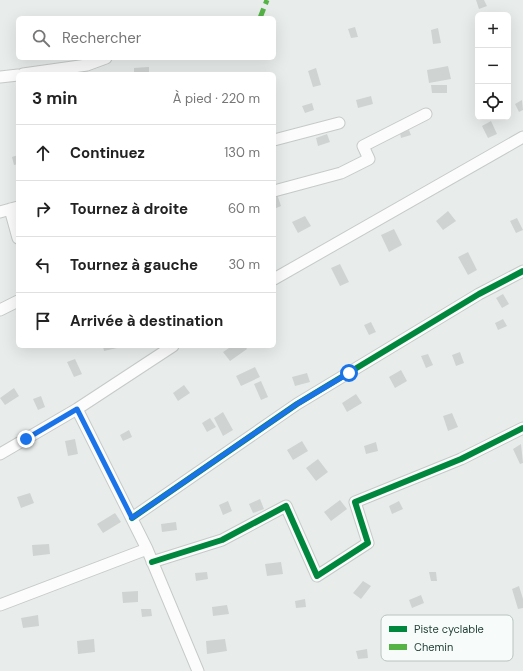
<!DOCTYPE html>
<html lang="fr">
<head>
<meta charset="utf-8">
<style>
	:root { --surface:#fff; --page:#f2f2f2; --text:#222; --muted:#767676; --line:#e0e0e0 }
	body { margin:0; font-family:"DM Sans",sans-serif; background:var(--page); color:var(--text) }
	.controls { position:absolute; right:12px; top:12px; display:grid; overflow:hidden; border-radius:6px; box-shadow:0 4px 16px #0002 }
	.controls button { width:36px; height:36px; display:grid; place-items:center; padding:0; border:0; border-bottom:1px solid var(--line); background:var(--surface); color:var(--text); font:20px sans-serif }
	.stop { position:absolute; width:12px; height:12px; margin:-9px; border:3px solid #1a73e8; border-radius:50%; background:#fff }
	.stop.end { background:#1a73e8; border-color:#fff; box-shadow:0 1px 4px #0008 }
	.list { margin:0; padding:0; list-style:none }
	h2 { display:flex; justify-content:space-between; align-items:center; height:52px; margin:0; padding:0 16px; font-size:17px }
	h2 small { font-size:13px; font-weight:400; color:var(--muted) }
	.list li { display:grid; grid-template-columns:26px 1fr auto; gap:12px; align-items:center; box-sizing:border-box; height:56px; padding:0 16px; border-top:1px solid var(--line) }
	.list b { display:block; font-size:15px; white-space:nowrap }
	.list em { font-size:13px; font-style:normal; color:var(--muted) }
	.icon { flex:none; width:22px; height:22px; fill:none; stroke:currentColor; stroke-width:2; stroke-linecap:round; stroke-linejoin:round }
	.map { position:relative; flex:none; width:523px; height:671px; overflow:hidden }
	.search { position:absolute; background:var(--surface); box-shadow:0 4px 16px #0002; left:16px; top:16px; width:260px; height:44px; display:flex; align-items:center; gap:10px; box-sizing:border-box; padding:0 14px; border-radius:6px; color:var(--muted); font-size:15px }
	.panel { position:absolute; background:var(--surface); box-shadow:0 4px 16px #0002; left:16px; top:72px; width:260px; height:276px; border-radius:6px }
	.map>svg:first-child { display:block }
	.building { fill:#cfd4d2 }
	.lines { fill:none; stroke-linecap:round; stroke-linejoin:round }
	.minor-casing { stroke:#c5cac8; stroke-width:13 }
	.minor { stroke:#fcfcfc; stroke-width:11 }
	.quiet { stroke:#55b346; stroke-width:5; stroke-dasharray:10 5; stroke-linecap:butt }
	.cycleway-casing { stroke:#f7fbf9; stroke-width:8 }
	.cycleway { stroke:#00873e; stroke-width:6 }
	.route { stroke:#1a73e8; stroke-width:5 }
	.key { fill:#f7fbf9; stroke:#b8c4c0; stroke-width:1 }
	.key-label { font-size:11px; fill:#24423a }
</style>
</head>
<body>
<div class="map">
<svg width="523" height="671" viewBox="0 0 523 671">
	<rect width="100%" height="100%" fill="#e8edeb"/>
	<!-- building -->
	<path class="building" d="M 476,0 L 484,0 L 487,6 L 479,9 Z
		M 355,27 L 358,37 L 351,38 L 348,29 Z
		M 438,28 L 441,43 L 433,44 L 431,30 Z
		M 448,66 L 451,79 L 429,83 L 427,70 Z
		M 149,67 L 149,74 L 134,74 L 134,68 Z
		M 316,68 L 321,85 L 313,87 L 308,71 Z
		M 431,85 L 447,85 L 447,93 L 432,93 Z
		M 371,96 L 373,104 L 358,108 L 356,100 Z
		M 522,100 L 523,110 L 519,112 L 515,104 Z
		M 312,103 L 314,110 L 305,113 L 302,106 Z
		M 491,121 L 497,134 L 488,138 L 482,126 Z
		M 409,130 L 411,135 L 401,138 L 400,133 Z
		M 327,134 L 330,142 L 318,146 L 316,138 Z
		M 18,155 L 18,164 L 14,165 L 12,157 Z
		M 277,194 L 281,206 L 274,209 L 274,195 Z
		M 448,211 L 456,221 L 443,230 L 436,221 Z
		M 305,216 L 311,226 L 298,233 L 292,222 Z
		M 517,218 L 523,230 L 516,233 L 510,221 Z
		M 394,229 L 402,245 L 389,252 L 381,235 Z
		M 468,252 L 477,270 L 468,275 L 458,257 Z
		M 340,264 L 349,282 L 340,286 L 331,268 Z
		M 503,294 L 509,304 L 502,308 L 496,298 Z
		M 503,319 L 507,326 L 498,330 L 495,323 Z
		M 371,322 L 376,332 L 369,335 L 364,325 Z
		M 103,346 L 116,346 L 117,348 L 104,351 Z
		M 232,346 L 245,346 L 247,349 L 230,361 L 223,352 Z
		M 460,352 L 464,363 L 456,366 L 452,355 Z
		M 428,354 L 433,365 L 426,368 L 421,356 Z
		M 75,359 L 82,374 L 74,377 L 67,362 Z
		M 255,367 L 260,377 L 241,386 L 236,376 Z
		M 401,370 L 407,381 L 395,388 L 389,377 Z
		M 307,373 L 310,382 L 295,386 L 292,377 Z
		M 261,381 L 268,397 L 261,400 L 254,384 Z
		M 184,385 L 190,393 L 178,401 L 173,393 Z
		M 14,388 L 19,396 L 5,405 L 0,398 Z
		M 356,394 L 362,403 L 347,412 L 342,403 Z
		M 41,396 L 45,407 L 38,410 L 33,399 Z
		M 223,412 L 233,430 L 223,436 L 214,418 Z
		M 452,413 L 458,427 L 448,431 L 443,416 Z
		M 210,418 L 216,427 L 207,432 L 202,423 Z
		M 129,430 L 132,437 L 123,441 L 120,435 Z
		M 75,439 L 78,454 L 68,456 L 65,441 Z
		M 302,441 L 308,451 L 293,460 L 287,450 Z
		M 376,442 L 378,451 L 366,454 L 364,446 Z
		M 521,444 L 523,463 L 520,464 L 513,449 Z
		M 318,459 L 328,472 L 316,481 L 306,468 Z
		M 30,493 L 34,503 L 21,508 L 17,497 Z
		M 260,499 L 264,509 L 253,513 L 249,504 Z
		M 340,500 L 347,509 L 331,521 L 324,512 Z
		M 228,501 L 232,511 L 223,515 L 219,505 Z
		M 399,501 L 403,509 L 392,514 L 389,506 Z
		M 115,513 L 121,522 L 103,533 L 97,524 Z
		M 176,522 L 177,530 L 162,532 L 161,524 Z
		M 49,544 L 50,554 L 33,556 L 32,545 Z
		M 281,562 L 283,574 L 267,576 L 265,564 Z
		M 207,572 L 208,579 L 196,581 L 195,573 Z
		M 429,572 L 436,572 L 437,581 L 431,581 Z
		M 363,581 L 371,586 L 361,599 L 353,593 Z
		M 519,586 L 523,599 L 523,608 L 518,609 L 512,589 Z
		M 138,591 L 138,602 L 123,603 L 122,592 Z
		M 421,595 L 424,603 L 412,608 L 409,600 Z
		M 305,599 L 306,607 L 296,608 L 295,601 Z
		M 227,605 L 229,614 L 213,616 L 212,607 Z
		M 141,609 L 151,609 L 152,616 L 142,617 Z
		M 38,615 L 39,626 L 23,628 L 21,618 Z
		M 94,639 L 95,652 L 78,654 L 77,641 Z
		M 225,639 L 227,651 L 207,654 L 206,641 Z
		M 367,649 L 368,658 L 358,659 L 356,651 Z"/>
	<g class="lines">
		<defs>
			<path id="minor" d="M 23,74 L 87,65 L 106,58
				M 0,77 L 18,75
				M 274,140 L 339,123
				M 274,191 L 341,173 L 369,159 L 363,146 L 426,114
				M 10,209 L 18,238
				M 0,212 L 18,207
				M 274,279 L 523,137
				M 0,310 L 18,301
				M 77,409 L 147,549 L 198,671
				M 0,454 L 77,409 L 173,346
				M 132,518 L 297,404 L 479,294 L 523,271
				M 152,562 L 222,540 L 286,506 L 317,576 L 368,543 L 355,502 L 461,459 L 523,428
				M 0,605 L 147,549"/>
		</defs>
		<!-- minor casing -->
		<use href="#minor" class="minor-casing"/>
		<!-- minor -->
		<use href="#minor" class="minor"/>
		<!-- quiet -->
		<path class="quiet" d="M 260,18 L 267,0"/>
		<defs>
			<path id="cycleway" d="M 132,518 L 297,404 L 479,294 L 523,271
				M 152,562 L 222,540 L 286,506 L 317,576 L 368,543 L 355,502 L 461,459 L 523,428"/>
		</defs>
		<!-- cycleway casing -->
		<use href="#cycleway" class="cycleway-casing"/>
		<!-- cycleway -->
		<use href="#cycleway" class="cycleway"/>
	</g>
	<g class="lines">
		<!-- route -->
		<path class="route" d="M 26,439 L 77,409 L 132,518 L 297,404 L 349,373"/>
	</g>
	<!-- legend -->
	<rect x="381" y="615" width="132" height="46" rx="6" class="key"/>
	<rect x="389" y="626" width="18" height="6" fill="#00873e"/>
	<rect x="389" y="644" width="18" height="6" fill="#55b346"/>
	<g class="key-label">
		<text x="414" y="633">Piste cyclable</text>
		<text x="414" y="651">Chemin</text>
	</g>
</svg>
<div class="controls">
<button>+</button>
<button>−</button>
<button><svg class="icon" aria-label="locate" viewBox="0 0 24 24"><circle cx="12" cy="12" r="6"/><path d="M12 2v4M12 18v4M2 12h4M18 12h4"/></svg></button>
</div>
<div class="stop" style="left:349px;top:373px"></div>
<div class="stop end" style="left:26px;top:439px"></div>
<div class="search"><svg class="icon" aria-label="search" viewBox="0 0 24 24"><circle cx="10" cy="10" r="6"/><path d="M15 15l6 6"/></svg>Rechercher</div>
<section class="panel">
<h2>3 min<small>À pied · 220 m</small></h2>
<ul class="list">
<li><svg class="icon" aria-label="ahead" viewBox="0 0 24 24"><path d="M12 20V5M6 11l6-6 6 6"/></svg><div><b>Continuez</b></div><em>130 m</em></li>
<li><svg class="icon" aria-label="right" viewBox="0 0 24 24"><path d="M7 20v-9h11M14 6l5 5-5 5"/></svg><div><b>Tournez à droite</b></div><em>60 m</em></li>
<li><svg class="icon" aria-label="left" viewBox="0 0 24 24"><path d="M17 20v-9H6M10 6l-5 5 5 5"/></svg><div><b>Tournez à gauche</b></div><em>30 m</em></li>
<li><svg class="icon" aria-label="arrive" viewBox="0 0 24 24"><path d="M6 21V4h12l-3 4 3 4H6"/></svg><div><b>Arrivée à destination</b></div></li>
</ul>
</section>
</div>
</body>
</html>
